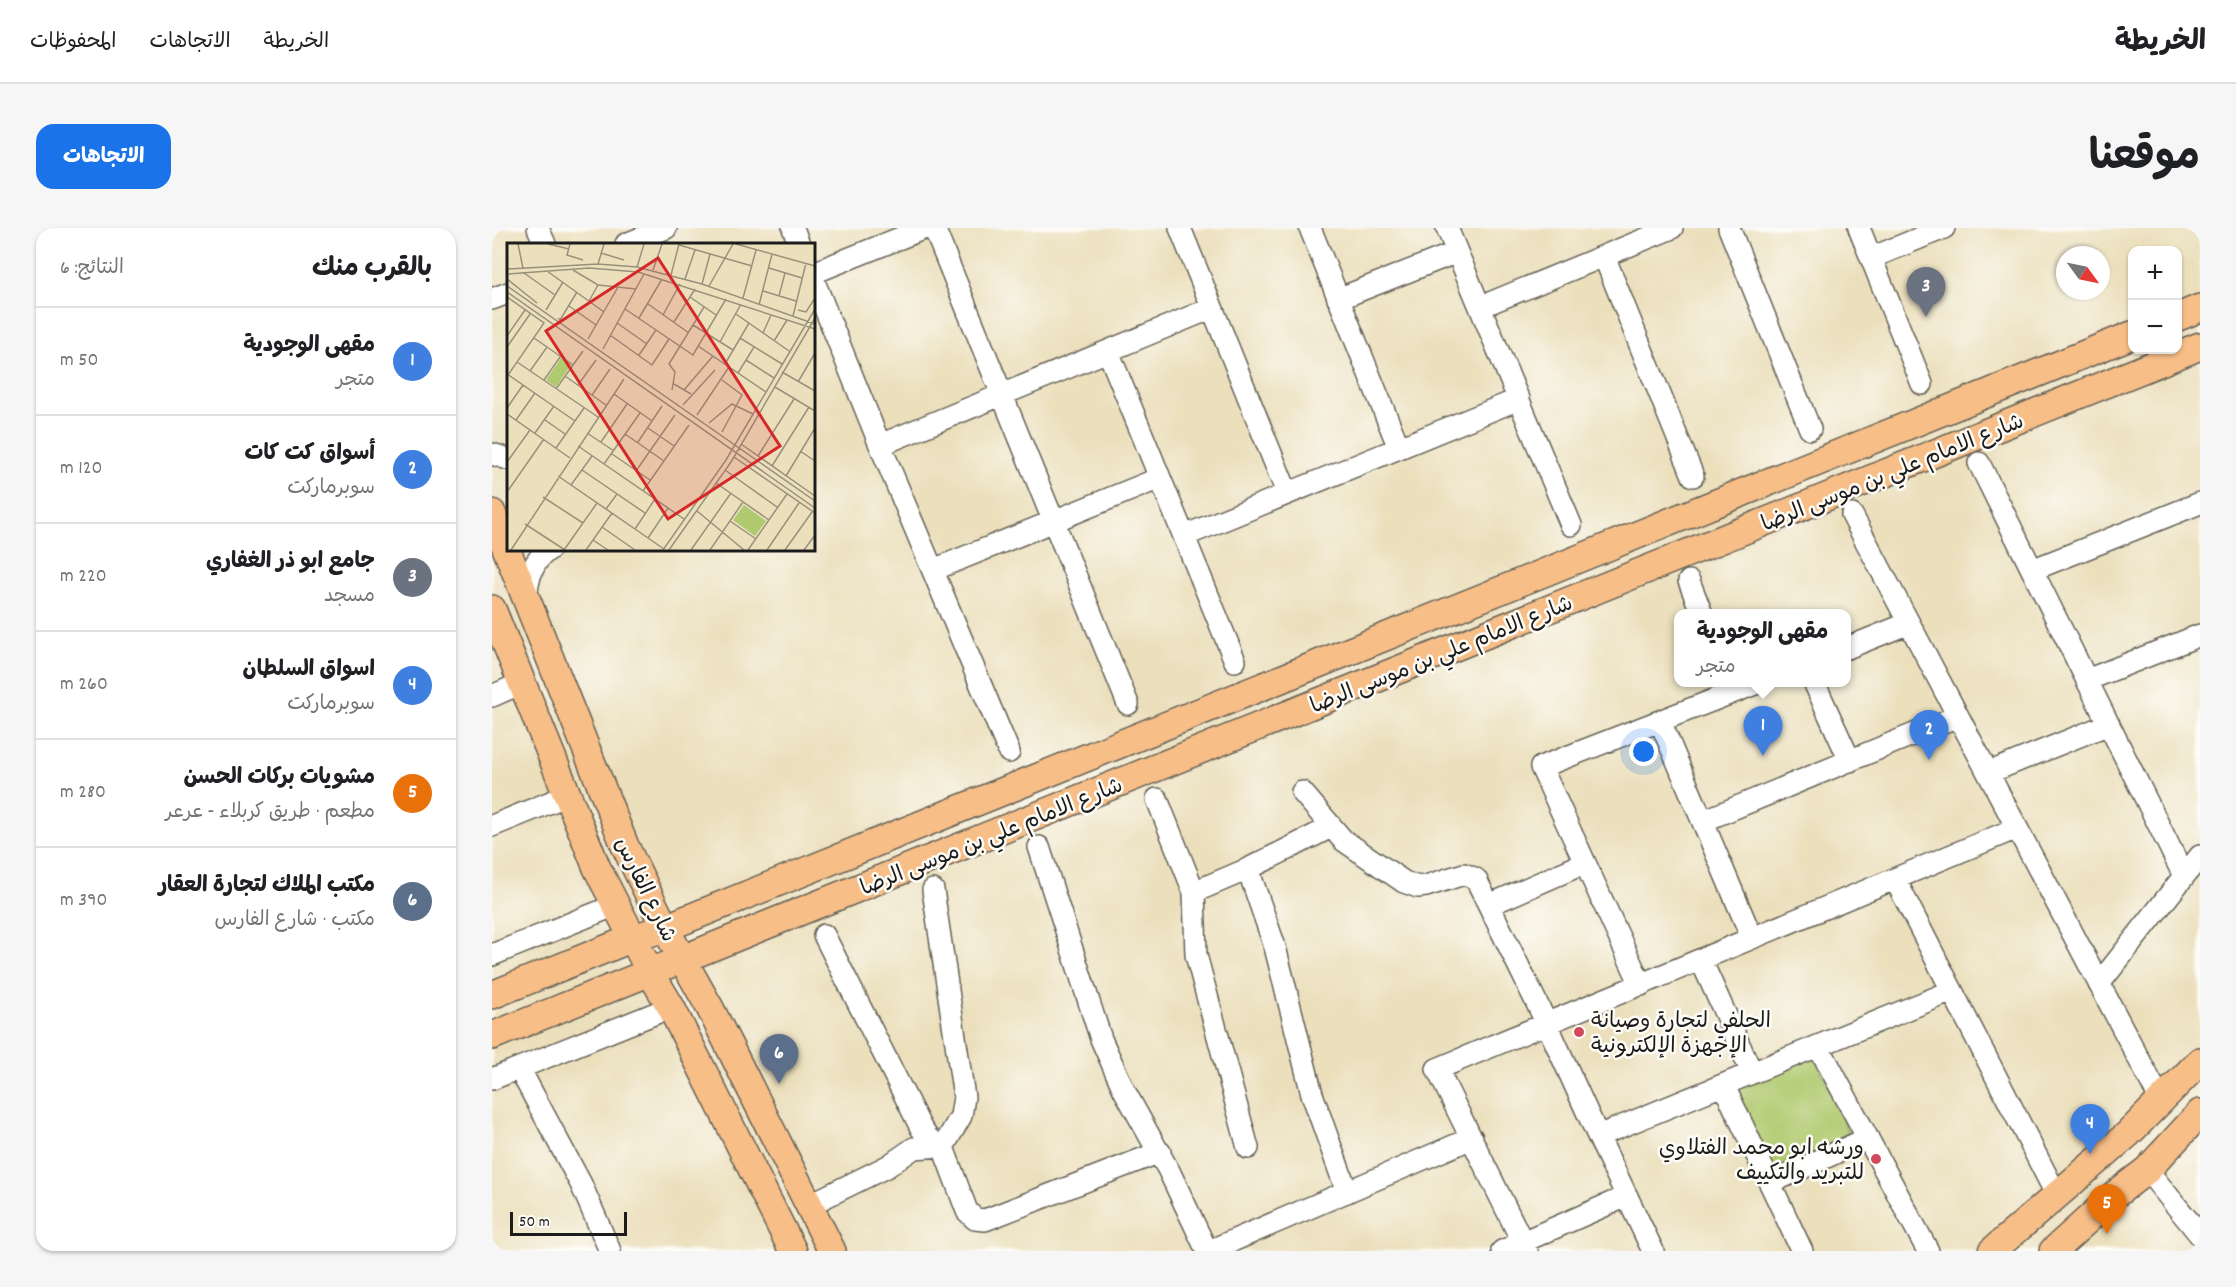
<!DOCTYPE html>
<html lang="ar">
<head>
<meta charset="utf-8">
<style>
	:root { --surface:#fff; --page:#f6f6f6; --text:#202124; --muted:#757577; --line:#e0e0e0; --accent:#1a73e8 }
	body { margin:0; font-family:Dekko,"Playpen Sans Arabic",sans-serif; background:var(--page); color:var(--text); direction:rtl }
	.controls { position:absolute; right:18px; top:18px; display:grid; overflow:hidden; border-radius:12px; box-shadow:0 2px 4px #0004 }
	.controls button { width:54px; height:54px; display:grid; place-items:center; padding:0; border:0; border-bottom:2px solid var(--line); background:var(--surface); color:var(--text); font:30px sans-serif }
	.compass { position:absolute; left:1564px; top:18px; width:54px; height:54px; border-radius:50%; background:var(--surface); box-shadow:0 2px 4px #0004; rotate:123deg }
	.scale { position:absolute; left:18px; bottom:15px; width:117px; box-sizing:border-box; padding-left:6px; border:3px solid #1c1c1c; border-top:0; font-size:16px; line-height:21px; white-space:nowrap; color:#1c1c1c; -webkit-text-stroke:4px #fdfcf7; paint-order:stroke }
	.you { position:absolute; left:1152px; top:524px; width:21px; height:21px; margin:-15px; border:4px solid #fff; border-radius:50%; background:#1a73e8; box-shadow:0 0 0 9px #1a73e833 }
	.badge { display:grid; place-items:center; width:39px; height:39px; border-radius:50%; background:var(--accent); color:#fff; font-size:20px; font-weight:700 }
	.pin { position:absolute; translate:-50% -50px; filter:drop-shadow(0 2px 3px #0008) }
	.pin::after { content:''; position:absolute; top:32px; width:21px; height:18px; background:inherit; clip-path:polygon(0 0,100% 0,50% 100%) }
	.popup { position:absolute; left:1182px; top:381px; width:177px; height:78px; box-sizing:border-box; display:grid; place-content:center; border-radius:12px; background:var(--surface); filter:drop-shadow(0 2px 4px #0005); font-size:20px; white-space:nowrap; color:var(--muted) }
	.popup b { font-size:22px; color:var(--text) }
	.popup::after { content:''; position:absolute; left:50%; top:100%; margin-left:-12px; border:12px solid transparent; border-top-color:var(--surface) }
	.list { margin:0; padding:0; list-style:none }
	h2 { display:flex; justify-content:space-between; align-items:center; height:78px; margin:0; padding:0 24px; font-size:26px }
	h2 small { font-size:20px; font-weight:400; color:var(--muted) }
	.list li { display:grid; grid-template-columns:39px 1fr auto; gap:18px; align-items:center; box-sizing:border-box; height:108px; padding:0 24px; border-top:2px solid var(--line) }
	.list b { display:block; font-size:22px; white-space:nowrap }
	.list p { margin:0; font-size:20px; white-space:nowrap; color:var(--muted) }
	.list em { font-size:20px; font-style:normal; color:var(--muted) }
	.map { position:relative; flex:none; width:1708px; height:1023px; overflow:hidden; direction:ltr; border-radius:18px }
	header { display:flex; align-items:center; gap:36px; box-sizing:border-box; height:84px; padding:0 30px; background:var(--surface); border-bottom:2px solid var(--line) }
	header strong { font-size:28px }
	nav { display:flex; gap:33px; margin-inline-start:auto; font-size:21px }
	.intro { display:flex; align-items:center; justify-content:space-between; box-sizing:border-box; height:144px; padding:0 36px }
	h1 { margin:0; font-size:42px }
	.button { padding:15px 27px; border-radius:18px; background:var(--accent); color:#fff; font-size:21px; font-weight:700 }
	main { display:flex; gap:36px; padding:0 36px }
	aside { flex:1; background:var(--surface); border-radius:18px; box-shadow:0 2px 4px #0004 }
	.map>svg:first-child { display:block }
	.green { fill:#b0ca6f; stroke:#667346; stroke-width:1.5 }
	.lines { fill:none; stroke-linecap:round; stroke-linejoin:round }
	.minor-casing { stroke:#646054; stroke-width:24 }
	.major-casing { stroke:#646054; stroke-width:30 }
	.minor { stroke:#fff; stroke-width:21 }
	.major { stroke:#f7be88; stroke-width:27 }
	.poi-dot { fill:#d1495b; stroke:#fdfcf7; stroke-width:2 }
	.labels { text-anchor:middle; stroke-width:5; stroke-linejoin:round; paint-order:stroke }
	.street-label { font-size:22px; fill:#1c1c1c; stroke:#fdfcf7 }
	.poi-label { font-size:22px; fill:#1c1c1c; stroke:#fdfcf7; text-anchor:start }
	.inset-road { fill:none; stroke:#98917c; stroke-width:1.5 }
	.view { fill:#d62828; fill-opacity:0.15; stroke:#d62828; stroke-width:3 }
	.inset-edge { fill:none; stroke:#1c1c1c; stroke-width:3 }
</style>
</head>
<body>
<header>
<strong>الخريطة</strong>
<nav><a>الخريطة</a><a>الاتجاهات</a><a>المحفوظات</a></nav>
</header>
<div class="intro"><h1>موقعنا</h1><a class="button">الاتجاهات</a></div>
<main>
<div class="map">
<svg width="1708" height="1023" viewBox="0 0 1708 1023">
	<rect width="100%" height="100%" fill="#fdfcf7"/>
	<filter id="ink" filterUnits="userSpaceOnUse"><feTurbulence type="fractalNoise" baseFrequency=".0167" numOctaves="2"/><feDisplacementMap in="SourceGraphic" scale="12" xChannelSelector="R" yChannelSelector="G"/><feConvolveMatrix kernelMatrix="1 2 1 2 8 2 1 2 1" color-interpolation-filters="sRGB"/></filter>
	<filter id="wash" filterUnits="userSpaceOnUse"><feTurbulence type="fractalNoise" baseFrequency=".008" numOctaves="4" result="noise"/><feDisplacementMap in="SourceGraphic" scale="24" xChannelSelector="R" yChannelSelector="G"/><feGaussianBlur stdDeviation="1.35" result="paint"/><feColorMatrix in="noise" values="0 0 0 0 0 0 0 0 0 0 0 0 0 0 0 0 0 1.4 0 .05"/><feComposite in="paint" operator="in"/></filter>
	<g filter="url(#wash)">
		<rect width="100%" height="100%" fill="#ebdfbc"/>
		<!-- green -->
		<path class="green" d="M 1323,828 L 1359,908 L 1281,943 L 1242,862 Z"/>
	</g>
	<g filter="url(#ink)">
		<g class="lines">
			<defs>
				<path id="minor" d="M 46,0 L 53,16
					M 301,0 L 307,16
					M 442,0 L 636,476
					M 688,0 L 795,265
					M 818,0 L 907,220
					M 955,0 L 1079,297
					M 1237,0 L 1318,201
					M 1367,0 L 1430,156
					M 134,16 L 174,0
					M 1112,28 L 1201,248
					M 1379,30 L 1452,0
					M 321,45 L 433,0
					M 321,51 L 388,217 L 517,524
					M 0,71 L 16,65
					M 846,71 L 965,24
					M 988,79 L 1180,0
					M 616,123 L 743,433
					M 388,217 L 720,80
					M 0,226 L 16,231
					M 1487,235 L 1692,648
					M 1360,287 L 1669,873
					M 692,308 L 1027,171
					M 441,342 L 668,250
					M 1540,342 L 1708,275
					M 1197,353 L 1210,386
					M 34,371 C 36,351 40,332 58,321
					M 1355,420 L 1417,395
					M 1595,452 L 1708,407
					M 1322,454 L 1358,533
					M 0,468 L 30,455
					M 1168,493 L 1260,710
					M 1496,545 L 1617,496
					M 810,564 L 851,612 L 912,654 L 926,659 L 934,658 L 972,646 L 984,651 L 1055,796 L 1106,908 L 1161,1023
					M 665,571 L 702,664 L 704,727 L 756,920
					M 1211,593 L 1466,488
					M 0,598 L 76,567
					M 547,619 L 609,811 L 632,862 L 677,943 L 715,1023
					M 756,641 L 783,719 L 820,866 L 855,964
					M 1403,651 L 1565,968
					M 702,664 L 756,641 L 839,599
					M 997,677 L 1093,635
					M 332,707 L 429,900 L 436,910 L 452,922 L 475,983 L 483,991 L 493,992 L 668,924
					M 0,727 L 124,677
					M 1209,732 L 1260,845
					M 1607,756 L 1708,628
					M 1149,757 L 1049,539 L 1268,454
					M 1327,819 L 1436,1023
					M 27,840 L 89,956 L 118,1023
					M 0,851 L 179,779
					M 1232,858 L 1310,1023
					M 1106,908 L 1460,763
					M 1655,942 L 1708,1007
					M 1278,955 L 1376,910
					M 317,977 L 396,938 L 422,920 L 449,918 L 454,914 L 469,888 L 472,869 L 441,662
					M 717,1023 L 980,910
					M 1010,1023 L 1135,968
					M 1035,1023 L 945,841 L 1525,600"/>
				<path id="major" d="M 1686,89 L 1708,80
					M 0,285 L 133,618 L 173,700 L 218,780 L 340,1023
					M 0,381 L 105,640 L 158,744 L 179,779 L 301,1023
					M 0,767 L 141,710 L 173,700 L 1640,107
					M 0,808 L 1708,118
					M 1500,1023 L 1636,906 L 1708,833
					M 1561,1023 L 1625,965 L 1655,942 L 1708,885"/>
			</defs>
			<!-- minor casing -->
			<use href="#minor" class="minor-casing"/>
			<!-- major casing -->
			<use href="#major" class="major-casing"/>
			<!-- minor -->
			<use href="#minor" class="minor"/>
			<!-- major -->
			<use href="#major" class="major"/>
		</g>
	</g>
	<!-- markers -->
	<g class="poi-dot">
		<circle cx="1087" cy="804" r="6"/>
		<circle cx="1384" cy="931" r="6"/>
	</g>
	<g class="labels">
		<!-- street labels -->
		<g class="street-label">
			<text transform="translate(1400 243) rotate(-22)" y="8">شارع الامام علي بن موسى الرضا</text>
			<text transform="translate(949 425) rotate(-22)" y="8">شارع الامام علي بن موسى الرضا</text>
			<text transform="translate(499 607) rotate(-22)" y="8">شارع الامام علي بن موسى الرضا</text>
			<text transform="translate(155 661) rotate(64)" y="8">شارع الفارس</text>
		</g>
		<!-- poi labels -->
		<g class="poi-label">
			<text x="1099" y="799">الحلفي لتجارة وصيانة<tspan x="1099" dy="25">الإجهزة الإلكترونية</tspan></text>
			<text x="1372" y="926" text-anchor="end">ورشه ابو محمد الفتلاوي<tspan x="1372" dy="25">للتبريد والتكييف</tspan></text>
		</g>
	</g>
	<!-- overview -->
	<g transform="translate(15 15)">
		<rect width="308" height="308" fill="#ebdfbc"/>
		<path d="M 54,115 L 64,122 L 49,144 L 39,137 ZM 237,262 L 259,278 L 248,293 L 226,277 Z" fill="#b0ca6f"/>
		<path class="inset-road" d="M 11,1 L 16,25M 41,1 L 62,6M 63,1 L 60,12 L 76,17M 229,1 L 308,23M 172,2 L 245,23M 94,10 L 117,17M 91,21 L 97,1M 130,24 L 137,1M 262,25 L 295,35M 0,26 L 91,21 L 130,24 L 195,41 L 308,81M 66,27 L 91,42 L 129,46M 146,27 L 155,1M 40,28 L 97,69M 17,30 L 48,52M 0,31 L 82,25 L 131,29 L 308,86M 164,32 L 172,1M 0,36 L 30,60M 178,36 L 188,7M 195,41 L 203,11M 0,43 L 308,258M 202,43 L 226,1M 256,48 L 289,58M 0,49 L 308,265M 272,53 L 278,30M 0,54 L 37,80 L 1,132M 183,54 L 209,72M 236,55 L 249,7M 82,58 L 91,42M 141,61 L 182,90M 252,62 L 265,11M 62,63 L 89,82M 118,66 L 186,112 L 219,56M 39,67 L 56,39M 291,67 L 299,69 L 308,55M 229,71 L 282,108M 156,72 L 173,41M 286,73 L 299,20M 51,75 L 53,77 L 70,49M 132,75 L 155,36M 167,79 L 188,46M 110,80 L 140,101M 186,82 L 226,107M 256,90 L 264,72M 103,92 L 145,122 L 162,96M 0,93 L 18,67M 27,95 L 66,122M 233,95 L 275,121M 81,96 L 111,44M 267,98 L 280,77M 213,99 L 234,61M 191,103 L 259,149M 0,104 L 23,71M 96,106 L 137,31M 132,112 L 149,87M 239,117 L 267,135M 10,119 L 91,174M 218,121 L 242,80M 23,128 L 40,104M 275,129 L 308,148M 231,130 L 247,104M 0,131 L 68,178M 58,133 L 99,162M 37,137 L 53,114M 215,137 L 235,152 L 215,189M 291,139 L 308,110M 167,141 L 184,151M 71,142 L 89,117M 268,144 L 308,168M 49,146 L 76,108M 165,147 L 168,129 L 162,121 L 197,64M 177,147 L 206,113M 107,151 L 145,178M 85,152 L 103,126M 176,162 L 208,127M 0,165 L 16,142M 0,171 L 63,215M 190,172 L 222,124M 9,177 L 28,150M 38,177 L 58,191M 202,180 L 225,161 L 246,171M 141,185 L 167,203M 28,190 L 47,163M 80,190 L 107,208M 118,191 L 157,218M 94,199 L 120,161M 131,199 L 155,163M 234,201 L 308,253M 71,203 L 177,276M 49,205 L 77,165M 293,208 L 308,218M 105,211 L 143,237M 251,213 L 287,156M 227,214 L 308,270M 0,219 L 23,187M 97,221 L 133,170M 265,223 L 302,164M 75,227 L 138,270M 218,227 L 270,264M 129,228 L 168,172M 51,233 L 157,306M 279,233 L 308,185M 209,240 L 262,277M 64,242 L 85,213M 136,248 L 182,182M 0,249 L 37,196M 36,254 L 76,280M 99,266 L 110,251M 190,268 L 237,307M 223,278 L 249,296M 18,281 L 58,307M 95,284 L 128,307M 128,286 L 148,256M 141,295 L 161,265M 86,297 L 101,307M 4,307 L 117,136M 57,307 L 90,260M 79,307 L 105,270M 156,307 L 219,217 L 308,66M 162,307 L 224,219 L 308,75M 184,307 L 224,250M 203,307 L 236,259M 241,307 L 280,251M 260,307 L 292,260M 278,307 L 305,269M 297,307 L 308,292"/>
		<path class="view" d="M 151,15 L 273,203 L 161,276 L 39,88 Z"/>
		<rect width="308" height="308" class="inset-edge"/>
	</g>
</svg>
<div class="controls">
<button>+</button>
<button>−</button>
</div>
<svg class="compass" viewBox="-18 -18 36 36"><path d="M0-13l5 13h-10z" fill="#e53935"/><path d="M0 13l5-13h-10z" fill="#757577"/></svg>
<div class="scale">50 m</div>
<div class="you"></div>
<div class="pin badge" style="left:1271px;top:528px;background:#3f7fe0">1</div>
<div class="popup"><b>مقهى الوجودية</b>متجر</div>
<div class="pin badge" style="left:1437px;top:532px;background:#3f7fe0">2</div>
<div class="pin badge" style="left:1434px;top:89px;background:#6b7280">3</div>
<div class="pin badge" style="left:1598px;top:926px;background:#3f7fe0">4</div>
<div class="pin badge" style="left:1615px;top:1006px;background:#e8710a">5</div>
<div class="pin badge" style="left:287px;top:856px;background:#5c6f8a">6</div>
</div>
<aside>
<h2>بالقرب منك<small>النتائج: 6</small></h2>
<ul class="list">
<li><span class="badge" style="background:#3f7fe0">1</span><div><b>مقهى الوجودية</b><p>متجر</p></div><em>50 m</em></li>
<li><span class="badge" style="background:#3f7fe0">2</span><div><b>أسواق كت كات</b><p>سوبرماركت</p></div><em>120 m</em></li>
<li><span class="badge" style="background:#6b7280">3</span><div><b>جامع ابو ذر الغفاري</b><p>مسجد</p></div><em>220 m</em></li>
<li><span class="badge" style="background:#3f7fe0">4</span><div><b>اسواق السلطان</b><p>سوبرماركت</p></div><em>260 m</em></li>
<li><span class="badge" style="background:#e8710a">5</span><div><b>مشويات بركات الحسن</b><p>مطعم · طريق كربلاء - عرعر</p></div><em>280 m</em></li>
<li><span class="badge" style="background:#5c6f8a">6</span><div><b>مكتب الملاك لتجارة العقار</b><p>مكتب · شارع الفارس</p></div><em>390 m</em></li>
</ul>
</aside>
</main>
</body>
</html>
